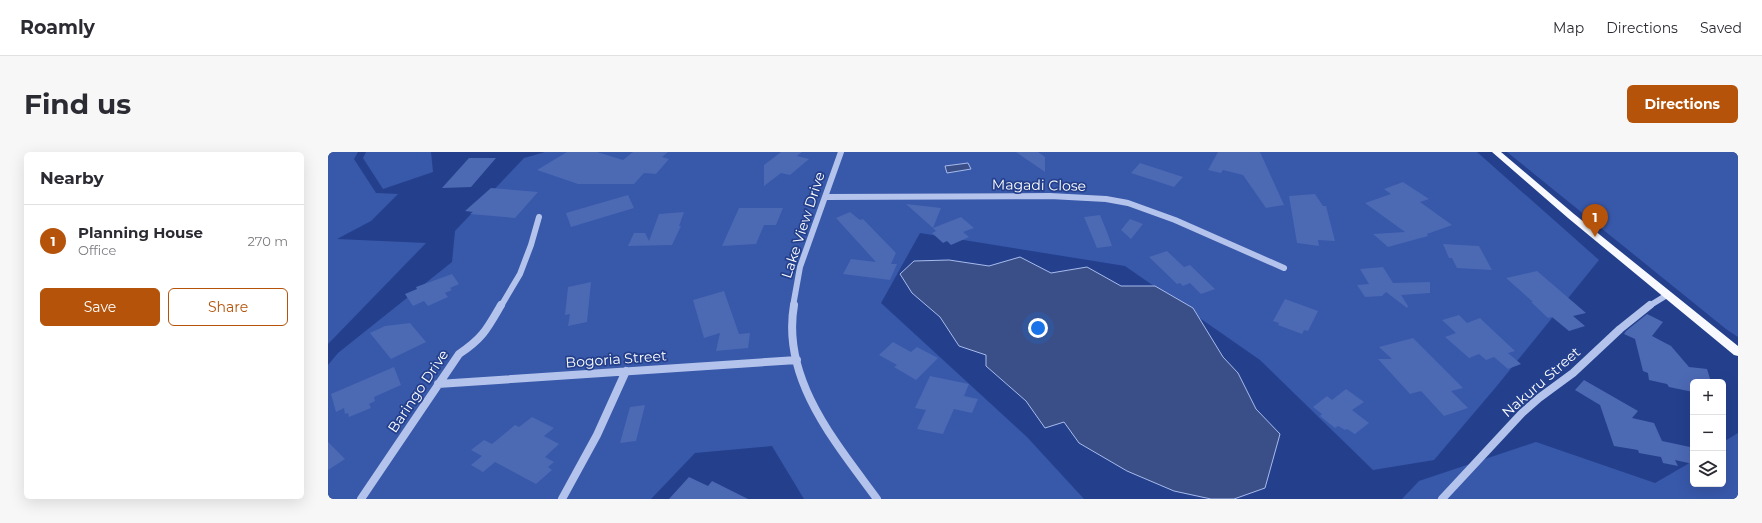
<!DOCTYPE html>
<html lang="en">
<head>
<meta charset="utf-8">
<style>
	:root { --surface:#fff; --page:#f7f7f7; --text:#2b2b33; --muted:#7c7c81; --line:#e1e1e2; --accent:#b45309 }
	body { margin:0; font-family:Montserrat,sans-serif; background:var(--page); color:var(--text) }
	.controls { position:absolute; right:12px; bottom:12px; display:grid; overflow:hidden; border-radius:6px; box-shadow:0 4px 16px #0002 }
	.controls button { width:36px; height:36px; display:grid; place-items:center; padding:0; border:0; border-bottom:1px solid var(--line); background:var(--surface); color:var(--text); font:20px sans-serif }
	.you { position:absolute; left:710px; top:176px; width:14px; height:14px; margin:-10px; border:3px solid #fff; border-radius:50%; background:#1a73e8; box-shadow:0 0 0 6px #1a73e833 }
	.badge { display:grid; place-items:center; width:26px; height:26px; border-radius:50%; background:var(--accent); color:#fff; font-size:13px; font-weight:700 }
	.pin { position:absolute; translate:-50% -33px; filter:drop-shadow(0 1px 2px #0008) }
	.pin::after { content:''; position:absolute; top:21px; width:14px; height:12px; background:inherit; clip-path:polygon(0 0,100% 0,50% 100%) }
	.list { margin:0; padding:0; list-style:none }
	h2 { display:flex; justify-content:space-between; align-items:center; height:52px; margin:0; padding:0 16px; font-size:17px }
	h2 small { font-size:13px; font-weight:400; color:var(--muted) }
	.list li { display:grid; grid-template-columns:26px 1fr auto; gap:12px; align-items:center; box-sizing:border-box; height:72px; padding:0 16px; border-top:1px solid var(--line) }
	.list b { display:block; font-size:15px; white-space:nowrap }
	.list p { margin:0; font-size:13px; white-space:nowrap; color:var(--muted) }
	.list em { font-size:13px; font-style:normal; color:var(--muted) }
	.actions { display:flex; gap:8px; padding:12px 16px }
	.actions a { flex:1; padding:9px 0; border:1px solid var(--accent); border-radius:6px; text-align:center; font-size:14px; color:var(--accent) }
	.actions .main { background:var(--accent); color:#fff }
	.icon { flex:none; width:22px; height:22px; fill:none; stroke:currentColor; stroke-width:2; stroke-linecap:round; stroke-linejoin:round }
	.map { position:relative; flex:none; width:1410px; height:347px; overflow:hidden; border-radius:6px }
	header { display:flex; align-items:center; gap:24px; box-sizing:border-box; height:56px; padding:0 20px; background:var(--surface); border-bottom:1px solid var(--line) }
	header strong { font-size:19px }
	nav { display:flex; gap:22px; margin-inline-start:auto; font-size:14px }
	.intro { display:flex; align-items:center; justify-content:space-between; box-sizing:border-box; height:96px; padding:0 24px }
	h1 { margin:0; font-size:28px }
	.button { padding:10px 18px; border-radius:6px; background:var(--accent); color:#fff; font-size:14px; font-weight:700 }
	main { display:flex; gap:24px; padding:0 24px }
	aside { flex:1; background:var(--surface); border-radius:6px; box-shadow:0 4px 16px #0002 }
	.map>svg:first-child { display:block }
	.green { fill:#3858aa }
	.water { fill:#3a4f88; stroke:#a7bbec }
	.building { fill:#4c69b4 }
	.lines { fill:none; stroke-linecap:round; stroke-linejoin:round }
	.minor-far1 { stroke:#b3c3eb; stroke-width:6 }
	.minor { stroke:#b3c3eb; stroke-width:8 }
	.major { fill:#f7f9fe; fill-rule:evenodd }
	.labels { text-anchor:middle; stroke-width:3.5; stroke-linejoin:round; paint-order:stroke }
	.street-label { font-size:14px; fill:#fff; stroke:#24408d }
</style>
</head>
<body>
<header>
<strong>Roamly</strong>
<nav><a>Map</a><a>Directions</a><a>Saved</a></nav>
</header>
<div class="intro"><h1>Find us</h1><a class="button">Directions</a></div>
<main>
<aside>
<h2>Nearby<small></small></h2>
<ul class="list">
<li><span class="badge">1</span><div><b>Planning House</b><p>Office</p></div><em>270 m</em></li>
</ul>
<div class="actions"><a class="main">Save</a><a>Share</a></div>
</aside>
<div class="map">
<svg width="1410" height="347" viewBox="0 0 1410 347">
	<rect width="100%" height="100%" fill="#24408d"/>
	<!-- green -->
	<path class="green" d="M 0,0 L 30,0 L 26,7 L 48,41 L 70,42 L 43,69 L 9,87 L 98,91 L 0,192 Z
		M 38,0 L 103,0 L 105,20 L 55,37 L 35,6 Z
		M 217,0 L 1149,0 L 1271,108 L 1168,235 L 1106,308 L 1045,318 L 932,208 L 797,114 L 592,81 L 553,151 L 699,285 L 756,347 L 476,347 L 444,294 L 367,301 L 323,347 L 0,347 L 0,213 L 10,201 L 124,110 L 127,79 L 196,6 Z
		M 1179,0 L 1410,0 L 1410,185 L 1398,177 Z
		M 1410,281 L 1410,347 L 1074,347 L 1091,329 L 1208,290 L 1327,331 L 1365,309 L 1365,332 L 1395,332 L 1395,290 Z"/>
	<!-- water -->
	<path class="water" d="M 640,11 L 643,17 L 619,21 L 617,14 Z
		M 692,105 L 723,121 L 759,115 L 793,134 L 827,134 L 865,156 L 895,205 L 910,221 L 928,257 L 952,282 L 937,336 L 906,347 L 883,347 L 846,339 L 799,319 L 751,291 L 736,270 L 717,276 L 698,249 L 658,214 L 658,203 L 631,194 L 612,165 L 584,141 L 572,122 L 586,109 L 621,108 L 661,114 Z"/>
	<!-- building -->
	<path class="building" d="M 239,0 L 269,0 L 295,8 L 305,0 L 340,0 L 334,5 L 341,7 L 328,22 L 316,21 L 306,32 L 250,32 L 209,18 Z
		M 453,0 L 474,0 L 469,4 L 481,7 L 462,23 L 453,21 L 436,34 L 436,13 Z
		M 688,0 L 710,0 L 717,5 L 717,20 Z
		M 890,0 L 932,0 L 956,53 L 938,56 L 915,23 L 895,18 L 893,21 L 880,18 Z
		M 141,6 L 168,6 L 143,35 L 114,36 Z
		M 812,11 L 855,25 L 846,35 L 803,21 Z
		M 1075,30 L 1101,47 L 1092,50 L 1124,73 L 1099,82 L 1100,84 L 1060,95 L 1045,82 L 1077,80 L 1037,51 L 1063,42 L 1056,37 Z
		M 163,36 L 210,40 L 187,66 L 142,62 L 145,60 L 137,59 Z
		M 987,42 L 995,54 L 998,54 L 1007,89 L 990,88 L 991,94 L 969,91 L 961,44 Z
		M 300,43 L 306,56 L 243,75 L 238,61 Z
		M 578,52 L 613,56 L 605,76 Z
		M 411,56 L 455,56 L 448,73 L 436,73 L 428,92 L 394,94 Z
		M 356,60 L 351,74 L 353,74 L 344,93 L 300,94 L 306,81 L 317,81 L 321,89 L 331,62 Z
		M 522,60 L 532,68 L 535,67 L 568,101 L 563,112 L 569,112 L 562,128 L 515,122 L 523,107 L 548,110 L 508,66 Z
		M 772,63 L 779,80 L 784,94 L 769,96 L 756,65 Z
		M 633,65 L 646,76 L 635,80 L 641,85 L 623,93 L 619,89 L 615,91 L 604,81 L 608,79 L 605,76 Z
		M 802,67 L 815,72 L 803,87 L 793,78 Z
		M 1115,92 L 1151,94 L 1164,118 L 1129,116 L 1124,106 L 1121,106 Z
		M 839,99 L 856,115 L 862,113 L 887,137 L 873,142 L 862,131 L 855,134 L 852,131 L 849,132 L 821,105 Z
		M 1055,115 L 1065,131 L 1102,130 L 1102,141 L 1073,143 L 1080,154 L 1079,156 L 1058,140 L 1054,144 L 1037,145 L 1029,133 L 1041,132 L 1032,117 Z
		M 1209,119 L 1258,161 L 1245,164 L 1257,174 L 1241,179 L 1224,165 L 1220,166 L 1203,150 L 1205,150 L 1178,126 Z
		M 124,122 L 131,132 L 122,136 L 124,138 L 117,141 L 120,145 L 100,154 L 96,149 L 85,154 L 77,142 L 89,137 L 88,135 Z
		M 263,130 L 259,170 L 240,174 L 242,162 L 237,163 L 240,135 Z
		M 396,139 L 411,182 L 422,181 L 420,196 L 388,199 L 392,181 L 376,186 L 365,148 Z
		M 957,147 L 990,159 L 980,179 L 976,178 L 974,182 L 950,173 L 951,171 L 945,169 Z
		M 1319,162 L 1335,170 L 1324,184 L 1343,194 L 1361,215 L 1379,217 L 1383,230 L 1365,230 L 1365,240 L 1341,235 L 1339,232 L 1321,228 L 1320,221 L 1315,219 L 1307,187 L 1296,182 L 1298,179 Z
		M 1131,163 L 1139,171 L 1152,166 L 1155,169 L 1187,199 L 1180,201 L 1193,212 L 1180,217 L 1166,205 L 1158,208 L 1151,202 L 1141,206 L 1117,185 L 1128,181 L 1114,168 Z
		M 82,171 L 98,190 L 63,207 L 42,181 L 57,174 Z
		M 1085,186 L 1135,236 L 1123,239 L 1140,256 L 1116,264 L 1093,239 L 1082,242 L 1050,207 L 1064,207 L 1051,195 Z
		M 565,190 L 583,200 L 589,195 L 610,206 L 588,228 L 566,215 L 569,213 L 551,203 Z
		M 66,215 L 73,233 L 46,245 L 47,249 L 41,252 L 43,256 L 21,265 L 20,261 L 17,262 L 16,256 L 8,260 L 3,242 Z
		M 602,224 L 641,232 L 636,244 L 650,247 L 644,261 L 626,257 L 615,282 L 589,277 L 598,258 L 587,256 Z
		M 1256,228 L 1310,259 L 1304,266 L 1326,271 L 1334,289 L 1362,295 L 1365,301 L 1365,312 L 1347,308 L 1350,314 L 1335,311 L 1333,305 L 1311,301 L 1310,298 L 1286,294 L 1272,253 L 1247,238 Z
		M 1018,237 L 1036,250 L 1024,258 L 1041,271 L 1027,282 L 1019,277 L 1017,278 L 1010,274 L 1007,276 L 992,264 L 994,262 L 985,255 L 999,244 L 1004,248 Z
		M 317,253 L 308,289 L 292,291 L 302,255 Z
		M 204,265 L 226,276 L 216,284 L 231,292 L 217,305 L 226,310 L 220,315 L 224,318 L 208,332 L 167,310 L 155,320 L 143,313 L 154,304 L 143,298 L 156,288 L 164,292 L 187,273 L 191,275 Z
		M 0,290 L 17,307 L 0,318 Z
		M 361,325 L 380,334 L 384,329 L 420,347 L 341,347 Z"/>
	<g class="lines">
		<!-- minor-far1 -->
		<path class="minor-far1" d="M 497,45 L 722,44 L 778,47 L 800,51 L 847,68 L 956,116
			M 173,154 L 192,122 L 203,93 L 211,65
			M 465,154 L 472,115 L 513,0
			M 1321,154 L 1339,143"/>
		<!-- minor -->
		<path class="minor" d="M 466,153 C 453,227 508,291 549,347
			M 110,232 L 469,208
			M 33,347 L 131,202 C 155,186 159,177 173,153
			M 234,347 L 269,283 L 298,219
			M 1114,347 L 1194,261 L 1211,246 L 1245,221 L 1292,177 L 1322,153"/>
		<!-- major -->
		<path class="major" d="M 1164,0 L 1173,0 L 1246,62 L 1410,194 L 1410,204 L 1406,203 L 1240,66 Z"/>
	</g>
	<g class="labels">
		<!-- street labels -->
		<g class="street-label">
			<text transform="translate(711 33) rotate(1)" y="5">Magadi Close</text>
			<text transform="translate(475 73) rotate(-72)" y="5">Lake View Drive</text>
			<text transform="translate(288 207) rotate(-4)" y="5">Bogoria Street</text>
			<text transform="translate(1213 230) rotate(-41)" y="5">Nakuru Street</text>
			<text transform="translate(90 239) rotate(-56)" y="5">Baringo Drive</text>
		</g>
	</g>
</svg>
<div class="controls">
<button>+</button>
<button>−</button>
<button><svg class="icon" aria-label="layers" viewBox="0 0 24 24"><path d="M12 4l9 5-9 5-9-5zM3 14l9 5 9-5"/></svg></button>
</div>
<div class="you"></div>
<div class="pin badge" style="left:1267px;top:85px">1</div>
</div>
</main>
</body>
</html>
